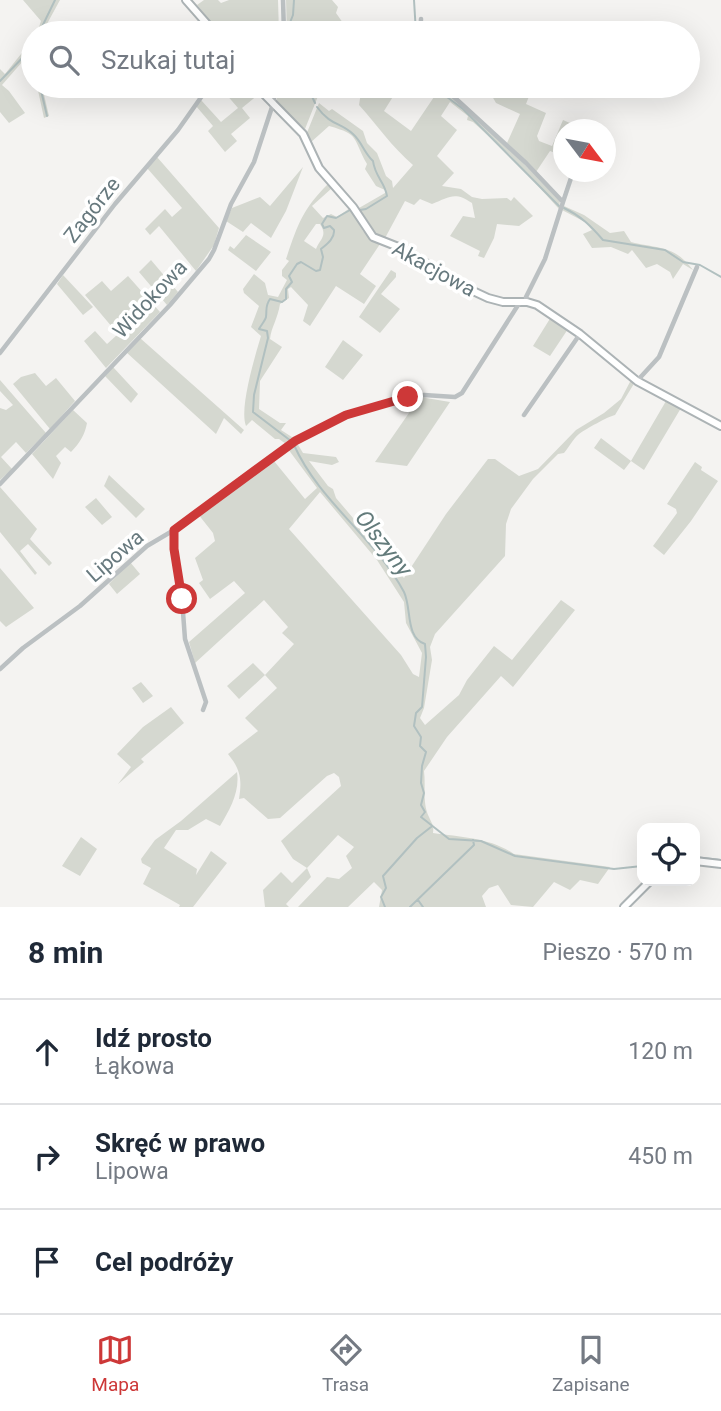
<!DOCTYPE html>
<html lang="pl">
<head>
<meta charset="utf-8">
<style>
	:root { --surface:#fff; --page:#f6f6f7; --text:#1f2937; --muted:#747a83; --line:#e0e1e3; --accent:#cd3838 }
	body { margin:0; font-family:Roboto,sans-serif; background:var(--page); color:var(--text) }
	.controls { position:absolute; right:21px; bottom:21px; display:grid; overflow:hidden; border-radius:14px; box-shadow:0 7px 28px #0002 }
	.controls button { width:63px; height:63px; display:grid; place-items:center; padding:0; border:0; border-bottom:2px solid var(--line); background:var(--surface); color:var(--text); font:35px sans-serif }
	.compass { position:absolute; left:553px; top:119px; width:63px; height:63px; border-radius:50%; background:var(--surface); box-shadow:0 7px 28px #0002; rotate:122deg }
	.stop { position:absolute; width:21px; height:21px; margin:-16px; border:5px solid #cd3838; border-radius:50%; background:#fff }
	.stop.end { background:#cd3838; border-color:#fff; box-shadow:0 2px 7px #0008 }
	.list { margin:0; padding:0; list-style:none }
	h2 { display:flex; justify-content:space-between; align-items:center; height:91px; margin:0; padding:0 28px; font-size:30px }
	h2 small { font-size:23px; font-weight:400; color:var(--muted) }
	.list li { display:grid; grid-template-columns:46px 1fr auto; gap:21px; align-items:center; box-sizing:border-box; height:105px; padding:0 28px; border-top:2px solid var(--line) }
	.list b { display:block; font-size:26px; white-space:nowrap }
	.list p { margin:0; font-size:23px; white-space:nowrap; color:var(--muted) }
	.list em { font-size:23px; font-style:normal; color:var(--muted) }
	.icon { flex:none; width:38px; height:38px; fill:none; stroke:currentColor; stroke-width:2; stroke-linecap:round; stroke-linejoin:round }
	.map { position:relative; flex:none; width:721px; height:907px; overflow:hidden }
	.search { position:absolute; background:var(--surface); box-shadow:0 7px 28px #0002; left:21px; right:21px; top:21px; height:77px; display:flex; align-items:center; gap:18px; box-sizing:border-box; padding:0 24px; border-radius:38px; color:var(--muted); font-size:26px }
	.sheet { height:406px; background:var(--surface) }
	nav { display:flex; justify-content:space-around; align-items:center; box-sizing:border-box; height:98px; border-top:2px solid var(--line); background:var(--surface); font-size:19px; color:var(--muted) }
	nav a { display:grid; justify-items:center; gap:4px }
	nav .on { color:var(--accent) }
	.map>svg:first-child { display:block }
	.green { fill:#d5d8d0; fill-rule:evenodd }
	.lines { fill:none; stroke-linecap:round; stroke-linejoin:round }
	.stream { stroke:#b1c0c0; stroke-width:2 }
	.secondary-casing { stroke:#acb3b5; stroke-width:10 }
	.street { stroke:#bbc0c2; stroke-width:4.5 }
	.secondary { stroke:#fff; stroke-width:6 }
	.route { stroke:#cd3838; stroke-width:9 }
	.labels { text-anchor:middle; stroke-width:7; stroke-linejoin:round; paint-order:stroke }
	.street-label { font-size:21px; fill:#67797e; stroke:#fff }
	.water-label { font-size:23px; font-style:italic; fill:#637b7b; stroke:#fff }
</style>
</head>
<body>
<div class="map">
<svg width="721" height="907" viewBox="0 0 721 907">
	<rect width="100%" height="100%" fill="#f4f3f1"/>
	<!-- green -->
	<path class="green" d="M 23,0 L 60,0 L 42,33 L 37,33 L 41,21 Z
		M 204,0 L 218,0 L 221,3 L 229,0 L 278,0 L 279,33 L 249,33 L 245,29 L 230,33 L 220,33 L 197,5 Z
		M 286,0 L 332,0 L 338,7 L 336,13 L 343,23 L 357,33 L 287,33 Z
		M 33,39 L 33,69 L 30,53 L 2,85 L 9,91 L 25,113 L 9,123 L 0,112 L 0,69 L 5,74 Z
		M 37,86 L 42,86 L 49,116 L 44,118 Z
		M 219,86 L 252,86 L 259,94 L 242,108 L 250,118 L 231,134 L 237,141 L 225,152 L 208,131 L 213,126 L 196,106 L 201,100 L 221,122 L 238,108 Z
		M 280,86 L 322,86 L 305,129 L 276,102 Z
		M 362,86 L 382,86 L 394,95 L 384,111 L 411,131 L 438,91 L 433,86 L 440,86 L 517,157 L 560,201 L 559,209 L 510,155 L 473,122 L 467,120 L 468,116 L 450,102 L 441,116 L 457,130 L 437,156 L 454,173 L 442,186 L 461,189 L 472,197 L 482,199 L 507,198 L 511,201 L 514,197 L 533,216 L 519,226 L 497,224 L 494,238 L 484,258 L 478,256 L 480,251 L 450,236 L 463,216 L 475,218 L 472,203 C 455,191 449,197 432,204 L 420,199 L 414,205 L 405,201 L 384,240 L 370,232 L 359,208 L 385,193 L 385,190 L 376,186 L 365,169 L 367,164 C 352,138 361,135 329,126 L 310,143 L 306,135 L 319,103 L 329,111 L 332,109 L 363,131 L 367,143 L 377,153 L 386,176 L 392,181 L 393,188 L 413,165 C 392,147 377,125 359,105 Z
		M 496,86 L 533,86 L 526,104 L 546,113 L 537,136 L 539,141 L 552,146 L 563,120 L 584,129 L 564,130 L 563,156 L 550,151 L 536,172 L 507,143 L 520,114 L 496,103 L 492,96 Z
		M 157,157 L 219,228 L 214,245 L 196,271 L 159,226 L 150,235 L 145,229 L 165,209 L 172,217 L 182,208 L 147,168 Z
		M 303,167 L 286,211 L 271,238 L 251,223 L 243,232 L 226,221 L 232,208 L 260,197 L 270,206 Z
		M 328,184 L 332,188 L 312,206 L 323,218 L 331,214 L 337,217 L 350,208 L 363,231 L 380,244 L 360,274 L 376,286 L 364,304 L 336,286 L 310,326 L 303,321 L 308,305 L 291,287 L 288,289 L 289,298 L 280,304 C 278,318 271,328 270,339 L 282,347 L 260,381 L 259,409 L 280,423 L 286,423 L 281,430 L 295,439 L 286,444 L 279,439 L 275,439 L 252,420 L 246,426 C 239,409 255,356 261,336 L 251,327 L 259,306 L 244,293 L 243,289 L 254,274 L 265,283 L 268,295 L 278,297 L 287,280 L 282,276 L 282,270 L 289,261 L 286,259 C 298,224 302,210 328,184 ZM 316,224 L 320,224 C 328,236 320,239 316,249 L 304,241 Z
		M 564,206 L 584,215 L 610,233 L 624,231 L 631,242 C 659,249 674,245 693,270 L 683,264 L 673,279 L 670,272 L 657,264 L 646,268 L 632,250 L 628,254 L 611,247 L 592,248 L 583,234 L 592,230 L 585,222 L 562,210 Z
		M 246,235 L 271,252 L 256,271 L 228,250 L 230,246 L 234,249 Z
		M 151,260 L 178,292 L 167,305 L 139,272 Z
		M 391,270 L 396,273 L 396,277 L 381,294 L 400,309 L 380,333 L 359,317 Z
		M 63,275 L 93,307 L 83,315 L 57,284 Z
		M 128,276 L 160,312 L 106,368 L 84,341 L 95,331 L 107,344 L 118,334 L 85,295 L 102,281 L 111,291 Z
		M 551,317 L 568,329 L 550,356 L 533,346 Z
		M 140,338 L 244,430 L 241,434 L 224,418 L 216,434 L 126,352 Z
		M 343,340 L 363,355 L 343,380 L 325,367 Z
		M 113,367 L 138,394 L 131,403 L 105,376 Z
		M 35,373 L 46,386 L 56,378 L 75,401 L 50,429 L 13,384 L 21,377 Z
		M 0,380 L 46,433 L 26,453 L 16,442 L 1,457 L 12,469 L 0,480 L 0,408 L 6,410 L 13,405 L 0,391 Z
		M 631,380 L 635,382 L 615,415 C 607,417 586,429 579,434 C 573,439 569,447 564,453 L 558,454 L 533,479 L 511,509 L 506,524 L 505,556 L 435,634 L 430,647 L 432,660 L 424,708 L 420,718 L 425,725 L 459,695 L 467,680 L 494,646 L 512,660 L 561,600 L 575,610 L 513,687 L 501,676 L 447,737 L 424,771 C 426,786 422,803 429,817 C 432,824 434,825 433,833 C 461,837 491,838 514,854 L 610,867 L 598,884 L 580,880 L 570,890 L 554,882 L 533,907 L 511,905 L 498,885 L 489,888 L 482,896 L 486,907 L 379,907 L 382,890 L 374,882 L 348,907 L 298,907 L 327,877 L 339,879 L 352,868 L 346,856 L 354,847 L 338,835 L 307,868 L 311,877 L 286,904 L 289,907 L 265,907 L 263,890 L 281,872 L 292,883 L 307,868 L 293,859 L 281,841 L 341,786 L 339,777 L 334,773 L 327,776 L 280,818 L 268,819 L 244,798 L 239,799 C 242,780 241,770 228,754 L 258,731 L 245,718 L 277,688 L 265,675 L 239,699 L 227,686 L 253,663 L 265,675 L 294,644 L 282,633 L 288,627 L 264,600 L 195,663 L 189,642 L 245,593 L 234,581 L 210,599 L 199,583 L 203,580 L 195,558 L 215,541 L 213,533 L 198,514 L 274,461 L 305,499 L 317,488 L 288,449 L 297,443 L 303,453 L 336,457 L 339,462 L 332,465 L 309,461 L 328,486 L 333,489 L 336,498 L 404,578 L 446,514 L 488,459 L 495,459 L 519,476 L 538,469 L 576,430 L 604,413 L 621,399 ZM 320,492 L 377,560 L 404,602 L 406,623 L 422,653 L 419,677 L 413,674 L 401,655 L 289,529 Z
		M 420,397 L 450,402 L 407,466 L 375,462 Z
		M 666,401 L 681,408 L 644,470 L 631,461 L 624,470 L 594,448 L 601,438 L 631,461 Z
		M 73,410 L 87,423 C 85,434 80,443 71,452 L 65,447 L 56,456 L 61,463 L 53,479 L 32,454 Z
		M 695,462 L 702,467 L 701,470 L 718,481 L 691,521 L 664,555 L 653,546 L 677,513 L 676,509 L 667,504 Z
		M 109,475 L 145,509 L 136,518 L 104,486 Z
		M 0,487 L 37,529 L 30,539 L 52,563 L 49,566 L 28,544 L 20,551 L 37,573 L 35,575 L 0,532 Z
		M 96,498 L 112,517 L 102,525 L 85,507 Z
		M 130,562 L 140,574 L 117,594 L 109,584 Z
		M 0,568 L 34,608 L 6,627 L 0,621 Z
		M 141,682 L 153,696 L 143,703 L 132,688 Z
		M 171,707 L 184,723 L 141,759 L 144,762 L 118,784 L 131,767 L 117,754 L 143,727 Z
		M 237,772 C 240,792 230,809 220,826 L 206,819 L 188,830 L 176,830 L 164,848 L 197,869 L 196,875 L 211,851 L 227,863 L 193,907 L 179,907 L 180,905 L 143,884 L 151,868 L 142,863 L 141,859 L 155,840 L 181,821 Z
		M 81,837 L 97,849 L 80,876 L 62,866 Z"/>
	<g class="lines">
		<!-- stream -->
		<path class="stream" d="M 294,0 L 293,15 L 289,25 L 295,33
			M 414,0 L 416,33
			M 39,33 L 55,0
			M 0,81 L 32,48
			M 40,86 L 47,116
			M 301,86 L 305,91 L 310,92 L 315,103
			M 436,86 L 447,97 L 463,109 L 559,206
			M 317,107 C 331,126 340,122 353,134 C 362,142 364,153 373,161 C 375,177 385,182 387,196 L 366,209 L 360,210
			M 564,208 C 581,216 591,226 603,240 L 665,250 L 683,262 L 700,265 L 721,277
			M 291,441 L 253,412 L 254,395 L 268,338 L 267,331 L 259,329 C 261,325 265,321 266,317 C 267,309 265,306 270,299 L 282,302 L 286,299 L 286,289 L 292,282 L 289,276 L 297,264 L 301,262 L 316,271 L 320,270 L 323,257 L 321,249 C 327,244 335,238 334,230 L 330,226 L 324,228 L 322,224 L 327,216 L 336,218 L 350,210
			M 294,445 C 319,501 375,538 404,592 C 412,609 405,637 425,644 L 426,657 L 422,707 L 416,713 L 414,726 L 421,737 L 420,746 L 426,752 L 422,766 L 421,783 L 424,793 L 421,805 L 425,812 L 421,817 L 449,839 L 481,841 L 515,856 L 614,869 L 642,866
			M 695,857 L 721,860
			M 418,900 L 423,907
			M 385,907 L 381,897 L 386,888 L 383,876 L 417,838 L 431,827
			M 410,907 L 474,845 L 473,840"/>
		<defs>
			<path id="secondary" d="M 186,0 L 215,33
				M 256,86 L 303,134 L 319,168 L 353,207 L 373,237 L 406,250 L 456,283 L 488,298 L 503,302 L 527,302 L 537,305 L 580,334 L 637,381 L 721,426
				M 695,861 L 721,864
				M 624,907 L 650,881"/>
		</defs>
		<!-- secondary casing -->
		<use href="#secondary" class="secondary-casing"/>
		<!-- street -->
		<path class="street" d="M 283,0 L 284,33
			M 420,33 L 421,19
			M 442,86 L 526,163 L 563,202 L 545,259 L 526,297 L 527,302
			M 563,202 L 573,172
			M 0,353 L 115,204 L 178,130 L 209,86
			M 637,381 L 659,357 L 697,267
			M 524,415 L 580,334
			M 0,484 L 170,305 L 209,259 L 214,250 L 231,204 L 254,162 L 273,104 L 276,86
			M 174,531 L 174,549 L 182,599 L 185,639 L 206,702 L 203,710
			M 0,669 L 23,648 L 80,606 L 147,546 L 174,530 L 289,445 L 346,415 L 408,397 L 424,395 L 455,397 L 462,393 L 520,302"/>
		<!-- secondary -->
		<use href="#secondary" class="secondary"/>
	</g>
	<g class="lines">
		<!-- route -->
		<path class="route" d="M 182,599 L 174,549 L 174,530 L 295,441 L 346,415 L 408,397"/>
	</g>
	<g class="labels">
		<!-- street labels -->
		<g class="street-label">
			<text transform="translate(92 210) rotate(-52)" y="7">Zagórze</text>
			<text transform="translate(434 269) rotate(29)" y="7">Akacjowa</text>
			<text transform="translate(150 299) rotate(-47)" y="7">Widokowa</text>
			<text transform="translate(115 556) rotate(-41)" y="7">Lipowa</text>
		</g>
		<!-- water labels -->
		<g class="water-label">
			<text transform="translate(384 543) rotate(52)" y="8">Olszyny</text>
		</g>
	</g>
</svg>
<div class="controls">
<button><svg class="icon" aria-label="locate" viewBox="0 0 24 24"><circle cx="12" cy="12" r="6"/><path d="M12 2v4M12 18v4M2 12h4M18 12h4"/></svg></button>
</div>
<svg class="compass" viewBox="-18 -18 36 36"><path d="M0-13l5 13h-10z" fill="#e53935"/><path d="M0 13l5-13h-10z" fill="#747a83"/></svg>
<div class="stop" style="left:182px;top:599px"></div>
<div class="stop end" style="left:408px;top:397px"></div>
<div class="search"><svg class="icon" aria-label="search" viewBox="0 0 24 24"><circle cx="10" cy="10" r="6"/><path d="M15 15l6 6"/></svg>Szukaj tutaj</div>
</div>
<section class="sheet">
<h2>8 min<small>Pieszo · 570 m</small></h2>
<ul class="list">
<li><svg class="icon" aria-label="ahead" viewBox="0 0 24 24"><path d="M12 20V5M6 11l6-6 6 6"/></svg><div><b>Idź prosto</b><p>Łąkowa</p></div><em>120 m</em></li>
<li><svg class="icon" aria-label="right" viewBox="0 0 24 24"><path d="M7 20v-9h11M14 6l5 5-5 5"/></svg><div><b>Skręć w prawo</b><p>Lipowa</p></div><em>450 m</em></li>
<li><svg class="icon" aria-label="arrive" viewBox="0 0 24 24"><path d="M6 21V4h12l-3 4 3 4H6"/></svg><div><b>Cel podróży</b></div></li>
</ul>
</section>
<nav>
<a class="on"><svg class="icon" aria-label="map" viewBox="0 0 24 24"><path d="M3 6l6-2 6 2 6-2v14l-6 2-6-2-6 2zM9 4v14M15 6v14"/></svg>Mapa</a>
<a><svg class="icon" aria-label="directions" viewBox="0 0 24 24"><path d="M12 3l9 9-9 9-9-9zM9 14v-3h6M13 9l2 2-2 2"/></svg>Trasa</a>
<a><svg class="icon" aria-label="saved" viewBox="0 0 24 24"><path d="M7 4h10v16l-5-4-5 4z"/></svg>Zapisane</a>
</nav>
</body>
</html>
